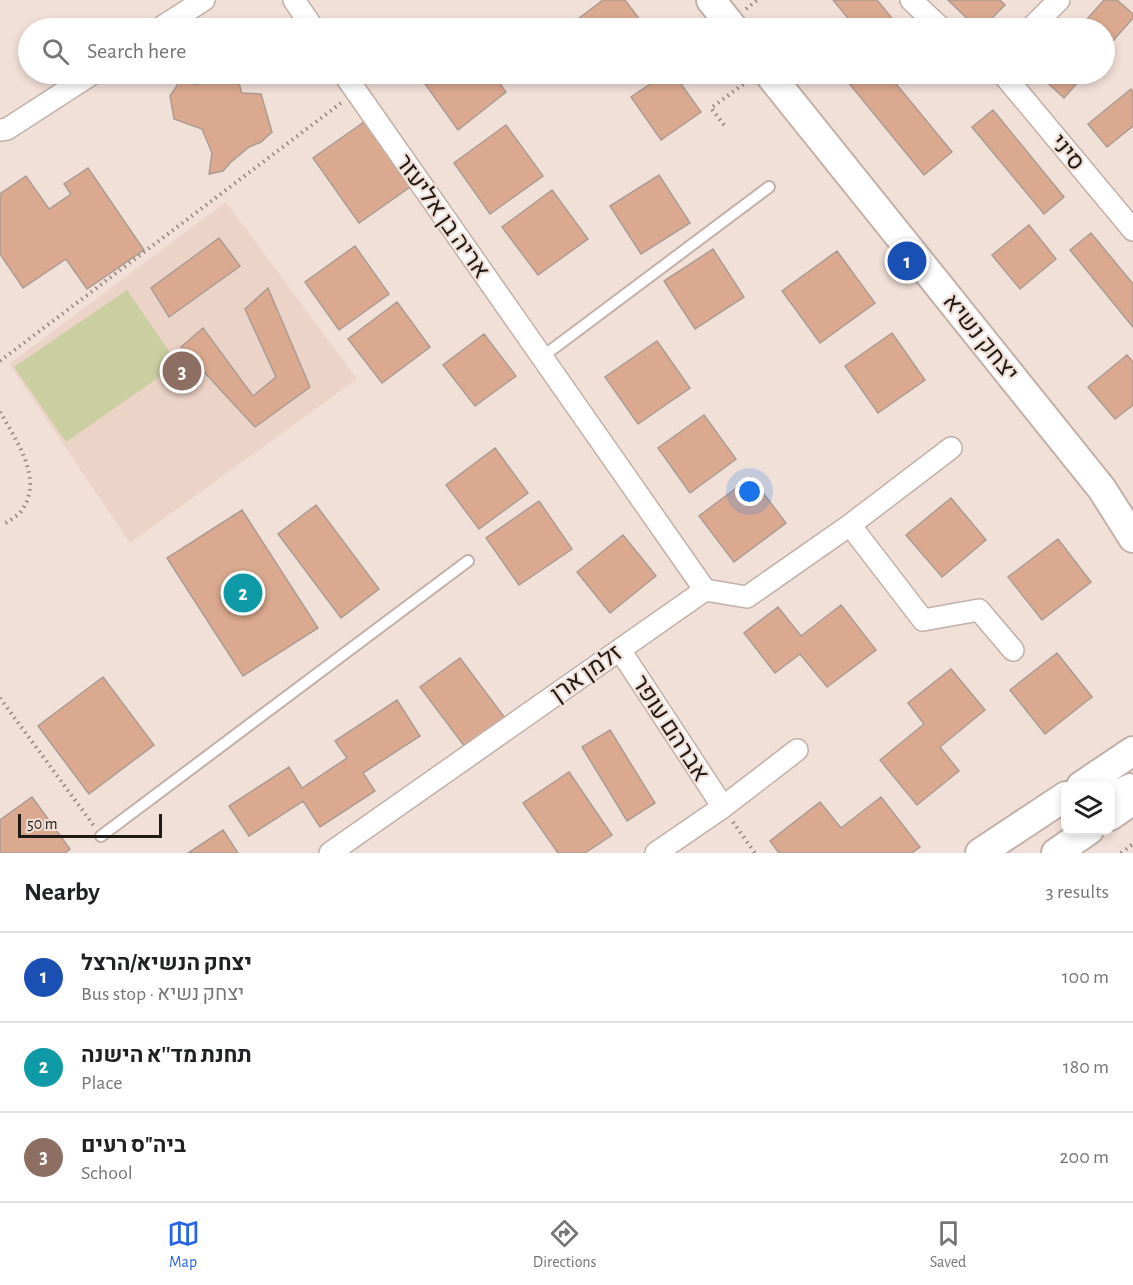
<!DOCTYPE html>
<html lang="en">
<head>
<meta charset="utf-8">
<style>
	:root { --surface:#fff; --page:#f2f2f2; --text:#202124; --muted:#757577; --line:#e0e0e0; --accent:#2563eb }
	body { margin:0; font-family:"Alegreya Sans",Heebo,sans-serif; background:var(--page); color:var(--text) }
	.controls { position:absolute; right:18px; bottom:18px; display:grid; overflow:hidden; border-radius:12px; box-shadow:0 3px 9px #0003 }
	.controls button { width:54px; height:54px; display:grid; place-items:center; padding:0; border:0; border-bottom:2px solid var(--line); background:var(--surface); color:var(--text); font:30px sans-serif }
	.scale { position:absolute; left:18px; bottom:15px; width:144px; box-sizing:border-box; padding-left:6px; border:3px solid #201a17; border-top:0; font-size:16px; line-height:21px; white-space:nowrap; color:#201a17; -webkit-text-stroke:4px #f1e0d8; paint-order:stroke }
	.you { position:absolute; left:750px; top:492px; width:21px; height:21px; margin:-15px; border:4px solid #fff; border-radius:50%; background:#1a73e8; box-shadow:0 0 0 9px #1a73e833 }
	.badge { display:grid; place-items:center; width:39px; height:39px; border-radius:50%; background:var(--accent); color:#fff; font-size:20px; font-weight:700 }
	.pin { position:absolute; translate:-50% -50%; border:3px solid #fff; box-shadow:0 2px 6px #0006 }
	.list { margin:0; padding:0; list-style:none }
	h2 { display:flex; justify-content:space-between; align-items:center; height:78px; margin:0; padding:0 24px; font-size:26px }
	h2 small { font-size:20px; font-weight:400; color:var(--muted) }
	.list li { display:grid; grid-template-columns:39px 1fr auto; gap:18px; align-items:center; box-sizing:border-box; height:90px; padding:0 24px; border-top:2px solid var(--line) }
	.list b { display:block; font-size:22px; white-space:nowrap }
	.list p { margin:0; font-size:20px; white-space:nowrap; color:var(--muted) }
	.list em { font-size:20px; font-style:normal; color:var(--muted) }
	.icon { flex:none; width:33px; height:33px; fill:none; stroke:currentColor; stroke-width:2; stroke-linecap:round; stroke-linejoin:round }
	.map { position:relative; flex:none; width:1133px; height:853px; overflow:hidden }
	.search { position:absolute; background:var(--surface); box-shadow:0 3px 9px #0003; left:18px; right:18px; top:18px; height:66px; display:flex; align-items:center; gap:15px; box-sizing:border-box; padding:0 21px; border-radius:33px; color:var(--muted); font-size:22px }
	.sheet { height:348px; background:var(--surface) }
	nav { display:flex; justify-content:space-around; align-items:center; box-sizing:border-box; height:84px; border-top:2px solid var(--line); background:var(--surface); font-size:16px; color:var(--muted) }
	nav a { display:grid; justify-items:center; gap:3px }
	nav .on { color:var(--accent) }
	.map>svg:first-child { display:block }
	.built { fill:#ecd3c7 }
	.park { fill:#cacea1 }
	.building { fill:#dba98f; stroke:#ab9b93; stroke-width:1.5 }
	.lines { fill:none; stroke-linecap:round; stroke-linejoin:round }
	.lane-casing { stroke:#c1b1a9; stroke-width:14 }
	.street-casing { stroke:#c1b1a9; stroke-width:24 }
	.secondary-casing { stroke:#c1b1a9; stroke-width:32 }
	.path { stroke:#91857f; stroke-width:4; stroke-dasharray:1.5 4.5; stroke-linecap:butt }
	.lane { stroke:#fff; stroke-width:10 }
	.street { stroke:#fff; stroke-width:21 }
	.secondary { stroke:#fff; stroke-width:28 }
	.labels { text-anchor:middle; stroke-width:4.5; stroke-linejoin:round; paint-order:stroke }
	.street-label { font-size:24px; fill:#201a17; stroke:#f1e0d8 }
</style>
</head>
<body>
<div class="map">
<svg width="1133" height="853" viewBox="0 0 1133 853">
	<rect width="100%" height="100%" fill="#f1e0d8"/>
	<!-- built -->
	<path class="built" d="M 226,202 L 357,379 L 130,543 L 9,364 Z"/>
	<!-- park -->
	<path class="park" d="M 127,290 L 178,364 L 66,442 L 14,367 Z"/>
	<!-- building -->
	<path class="building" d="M 603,0 L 625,0 L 646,28 L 573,28 L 570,25 Z
		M 833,0 L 877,0 L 900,28 L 856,28 Z
		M 948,0 L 1000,0 L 1005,5 L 982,28 L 977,28 Z
		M 1104,0 L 1117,0 L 1133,14 L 1133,18 L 1104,51 L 1104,28 L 1079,28 Z
		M 210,74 L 236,74 L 242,93 L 261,94 L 272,132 L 261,142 L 249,147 L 231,162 L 223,171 L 209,174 L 212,153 L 202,129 L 174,119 L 170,96 L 182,78 L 197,85 L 209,77 Z
		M 418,74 L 493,74 L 506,92 L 458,130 Z
		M 665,74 L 674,74 L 701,112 L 661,140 L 631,97 Z
		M 847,74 L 888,74 L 952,152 L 924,175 L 843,76 Z
		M 1040,74 L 1085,74 L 1064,98 L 1039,75 Z
		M 1131,89 L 1133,92 L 1133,126 L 1107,147 L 1088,124 Z
		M 993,110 L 1064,197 L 1044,214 L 972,127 Z
		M 364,122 L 410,187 L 359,223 L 313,158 Z
		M 506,125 L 543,176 L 490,214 L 454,163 Z
		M 88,168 L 144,250 L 87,289 L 66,259 L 23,288 L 0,254 L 0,194 L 26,176 L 49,209 L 71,194 L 64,184 Z
		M 659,175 L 690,223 L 641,254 L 610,206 Z
		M 552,190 L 588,239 L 538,275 L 502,227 Z
		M 1029,225 L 1056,259 L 1020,289 L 992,255 Z
		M 1091,233 L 1133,284 L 1133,327 L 1070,250 Z
		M 219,238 L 240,266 L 169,317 L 151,288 Z
		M 355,246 L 389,294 L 339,330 L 305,282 Z
		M 713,249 L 744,297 L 695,329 L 664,281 Z
		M 837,251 L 875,303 L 820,343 L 782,291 Z
		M 268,288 L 310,387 L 255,427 L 181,347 L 203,328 L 253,396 L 276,377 L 245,309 Z
		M 397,302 L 430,347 L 382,383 L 348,339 Z
		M 892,333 L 925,380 L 878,413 L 845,366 Z
		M 484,334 L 516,376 L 475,406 L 443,365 Z
		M 657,341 L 690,388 L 638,424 L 605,377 Z
		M 1127,355 L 1133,362 L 1133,405 L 1115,419 L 1088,387 Z
		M 704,415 L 736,459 L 690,493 L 658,448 Z
		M 495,448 L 528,493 L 479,529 L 446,485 Z
		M 751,477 L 786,523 L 734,562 L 699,516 Z
		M 951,498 L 986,540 L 942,577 L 906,535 Z
		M 539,501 L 572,549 L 519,585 L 486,538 Z
		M 316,505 L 379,589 L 341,618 L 278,534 Z
		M 242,510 L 318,628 L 243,676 L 167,558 Z
		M 623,535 L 656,576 L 610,613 L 577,572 Z
		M 1058,539 L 1091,582 L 1042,620 L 1008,577 Z
		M 841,605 L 876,650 L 827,687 L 800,654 L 775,673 L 744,633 L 778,607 L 801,636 Z
		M 1057,653 L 1092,697 L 1045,734 L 1010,690 Z
		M 460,658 L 505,718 L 465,747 L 420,687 Z
		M 951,669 L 985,710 L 940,747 L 959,771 L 917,805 L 880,760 L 924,724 L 908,703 Z
		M 103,677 L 154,745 L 89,794 L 38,726 Z
		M 397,700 L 420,736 L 363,773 L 375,791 L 320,827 L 303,801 L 249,836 L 229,806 L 289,767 L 302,788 L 347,758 L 335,741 Z
		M 610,730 L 655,803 L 627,821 L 582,747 Z
		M 569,772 L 612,835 L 585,853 L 558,853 L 523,803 Z
		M 32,797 L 70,849 L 65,853 L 0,853 L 0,820 Z
		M 881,797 L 920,847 L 912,853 L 779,853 L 770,841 L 820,802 L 841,828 Z
		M 223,830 L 238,853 L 188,853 Z"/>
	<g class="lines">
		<defs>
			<path id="lane" d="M 542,357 L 769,187
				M 1110,787 L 1130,779
				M 1110,799 L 1133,781
				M 101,836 L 468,561"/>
			<path id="street" d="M 294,0 L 313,28
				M 911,0 L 941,28
				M 160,28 L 204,0
				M 1031,28 L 1059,0
				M 344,74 L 705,590
				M 1003,74 L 1133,230
				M 0,130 L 7,129 L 92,74
				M 850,525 L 951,448
				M 620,650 L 723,807
				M 330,853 L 705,590 L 747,597 L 850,525 L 923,620 L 979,610 L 1013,650
				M 656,853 L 723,807 L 797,750"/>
			<path id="secondary" d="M 711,0 L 733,28
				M 769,74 L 1102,489 L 1133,538
				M 1081,786 L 1133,751
				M 1110,816 L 1133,800
				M 980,853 L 1066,796
				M 1056,853 L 1089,830"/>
		</defs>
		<!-- lane casing -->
		<use href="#lane" class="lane-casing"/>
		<!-- street casing -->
		<use href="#street" class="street-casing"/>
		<!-- secondary casing -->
		<use href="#secondary" class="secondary-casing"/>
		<!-- path -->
		<path class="path" d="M 746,9 L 757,0
			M 724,125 L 711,108 L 749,80
			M 0,361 L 341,103
			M 0,412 C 16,440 44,479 22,510 C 18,516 10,520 4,524
			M 0,698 L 94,826
			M 733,822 L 755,853
			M 1121,853 L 1133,844"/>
		<!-- lane -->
		<use href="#lane" class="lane"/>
		<!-- street -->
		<use href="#street" class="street"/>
		<!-- secondary -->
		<use href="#secondary" class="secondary"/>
	</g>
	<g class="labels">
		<!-- street labels -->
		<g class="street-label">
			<text transform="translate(1068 152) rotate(50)" y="8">סיני</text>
			<text transform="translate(443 216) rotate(55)" y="8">אריה בן אליעזר</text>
			<text transform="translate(981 337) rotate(51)" y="8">יצחק נשיא</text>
			<text transform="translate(586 673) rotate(-35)" y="8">זלמן ארן</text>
			<text transform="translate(671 728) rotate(57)" y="8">אברהם עופר</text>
		</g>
	</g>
</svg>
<div class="controls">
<button><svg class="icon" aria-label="layers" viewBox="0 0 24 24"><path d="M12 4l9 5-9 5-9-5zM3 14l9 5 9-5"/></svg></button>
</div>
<div class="scale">50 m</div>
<div class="you"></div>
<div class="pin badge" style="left:907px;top:261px;background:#1a4fb4">1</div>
<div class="pin badge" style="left:243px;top:593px;background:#0f9aa8">2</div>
<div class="pin badge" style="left:182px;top:371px;background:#8d6e63">3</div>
<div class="search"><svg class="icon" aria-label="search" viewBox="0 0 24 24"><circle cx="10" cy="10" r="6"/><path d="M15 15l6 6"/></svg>Search here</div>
</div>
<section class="sheet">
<h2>Nearby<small>3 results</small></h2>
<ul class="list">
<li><span class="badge" style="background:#1a4fb4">1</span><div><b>יצחק הנשיא/הרצל</b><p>Bus stop · יצחק נשיא</p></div><em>100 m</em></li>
<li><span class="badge" style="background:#0f9aa8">2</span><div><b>תחנת מד''א הישנה</b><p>Place</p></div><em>180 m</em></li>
<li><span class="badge" style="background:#8d6e63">3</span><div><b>ביה&quot;ס רעים</b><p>School</p></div><em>200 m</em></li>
</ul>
</section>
<nav>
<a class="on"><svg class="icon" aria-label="map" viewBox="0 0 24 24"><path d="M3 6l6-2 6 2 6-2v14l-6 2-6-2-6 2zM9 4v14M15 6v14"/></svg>Map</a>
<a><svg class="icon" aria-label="directions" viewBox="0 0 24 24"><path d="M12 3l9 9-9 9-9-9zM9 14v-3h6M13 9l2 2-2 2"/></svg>Directions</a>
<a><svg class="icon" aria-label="saved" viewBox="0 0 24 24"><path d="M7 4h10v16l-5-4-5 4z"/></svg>Saved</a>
</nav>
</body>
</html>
